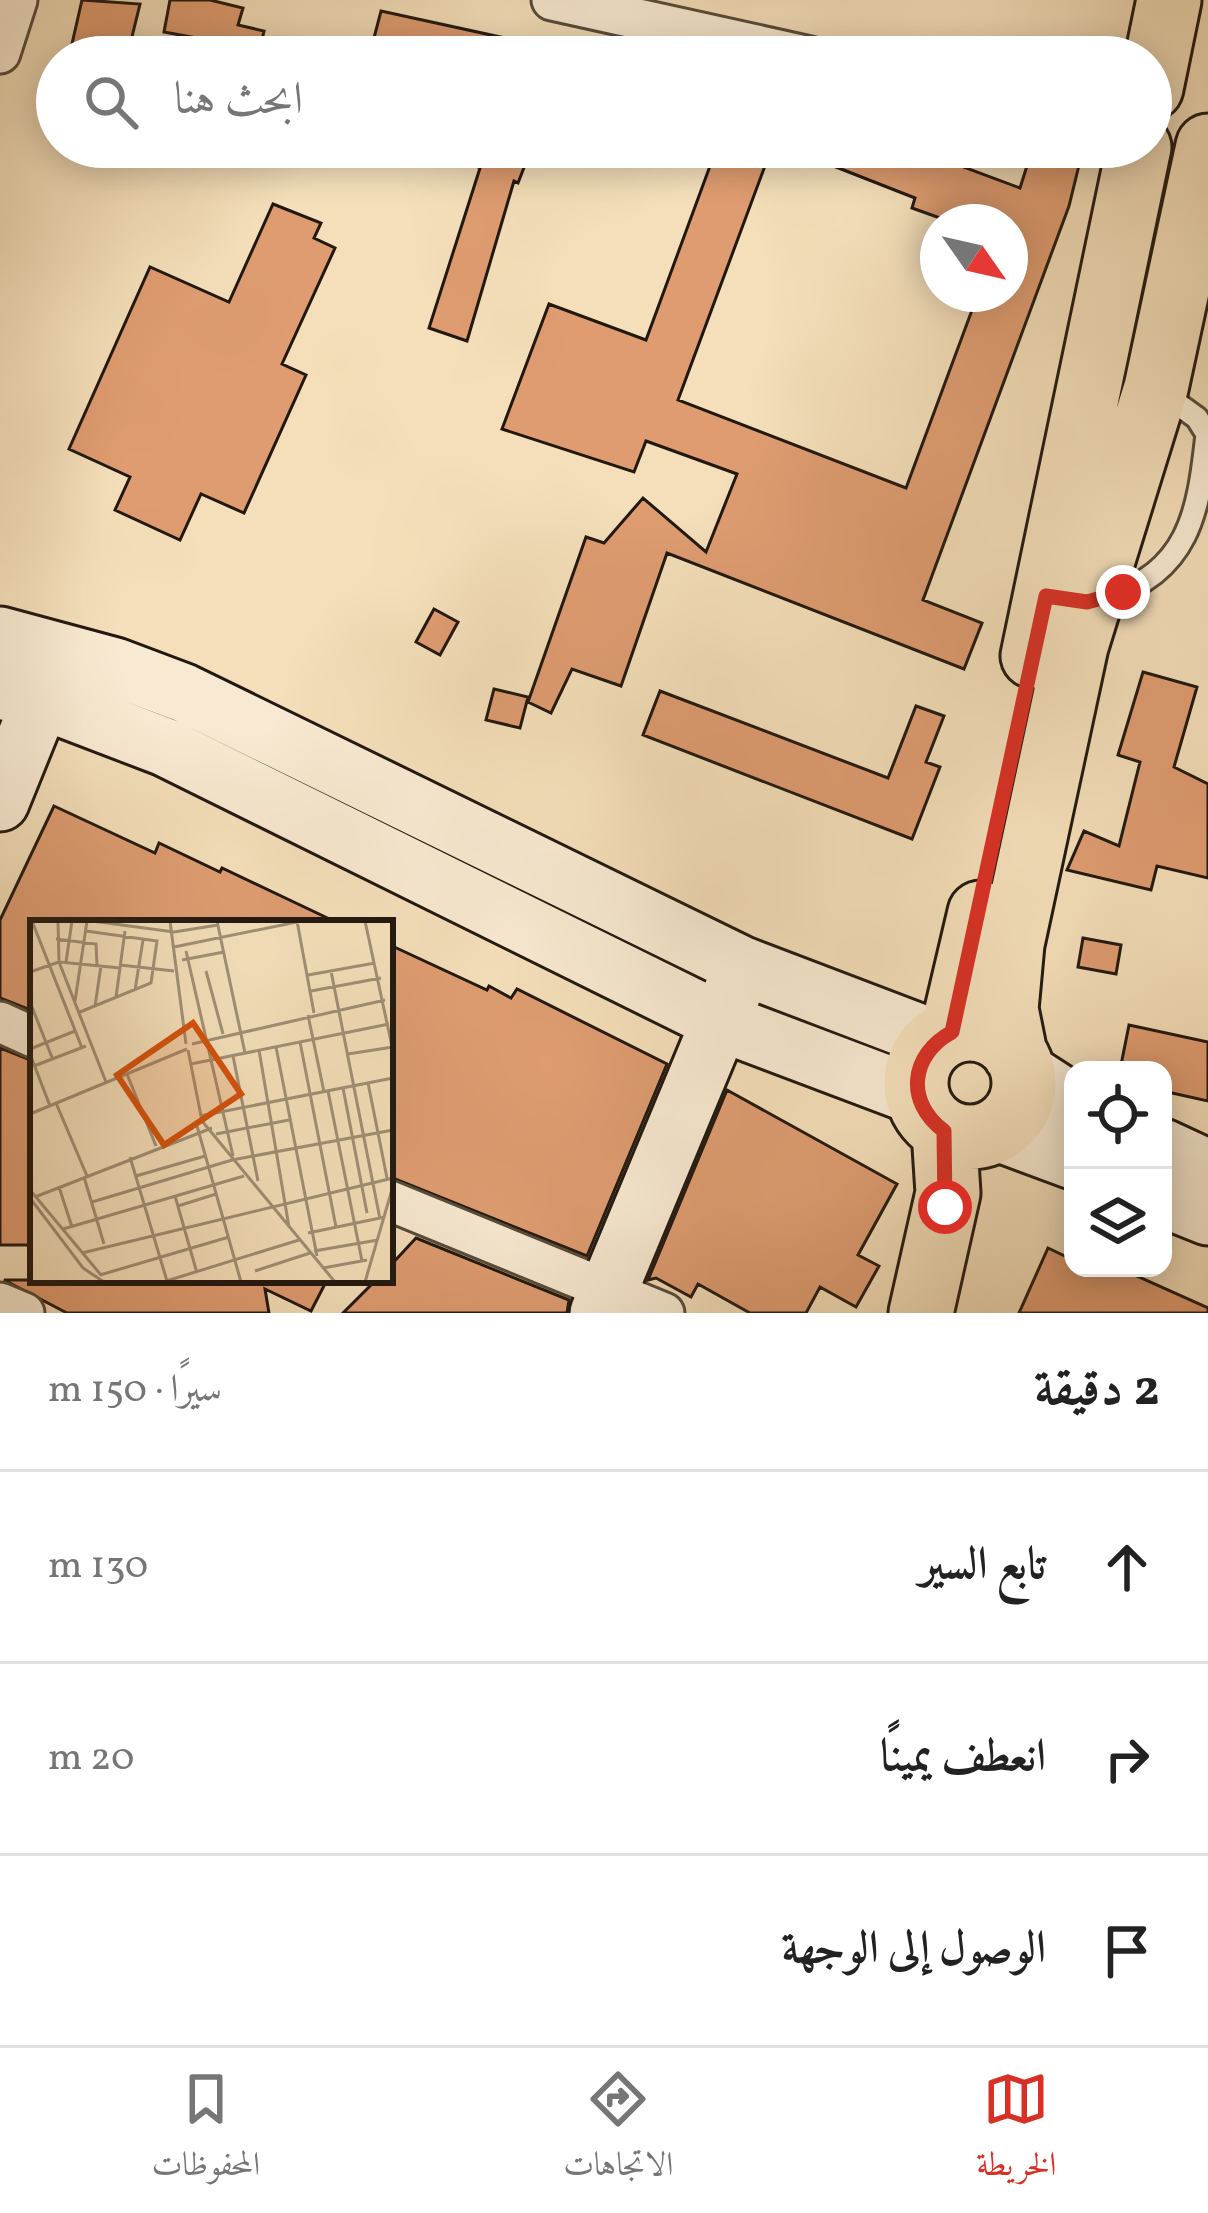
<!DOCTYPE html>
<html lang="ar">
<head>
<meta charset="utf-8">
<style>
	:root { --surface:#fff; --page:#f2f2f2; --text:#222; --muted:#767676; --line:#e0e0e0; --accent:#d93025 }
	body { margin:0; font-family:Vollkorn,Amiri,serif; background:var(--page); color:var(--text); direction:rtl }
	.controls { position:absolute; right:36px; bottom:36px; display:grid; overflow:hidden; border-radius:24px; box-shadow:0 6px 30px #0003 }
	.controls button { width:108px; height:108px; display:grid; place-items:center; padding:0; border:0; border-bottom:3px solid var(--line); background:var(--surface); color:var(--text); font:60px sans-serif }
	.compass { position:absolute; left:920px; top:204px; width:108px; height:108px; border-radius:50%; background:var(--surface); box-shadow:0 6px 30px #0003; rotate:124deg }
	.stop { position:absolute; width:36px; height:36px; margin:-27px; border:9px solid #d93025; border-radius:50%; background:#fff }
	.stop.end { background:#d93025; border-color:#fff; box-shadow:0 3px 12px #0008 }
	.list { margin:0; padding:0; list-style:none }
	h2 { display:flex; justify-content:space-between; align-items:center; height:156px; margin:0; padding:0 48px; font-size:51px }
	h2 small { font-size:39px; font-weight:400; color:var(--muted) }
	.list li { display:grid; grid-template-columns:78px 1fr auto; gap:36px; align-items:center; box-sizing:border-box; height:192px; padding:0 48px; border-top:3px solid var(--line) }
	.list b { display:block; font-size:45px; white-space:nowrap }
	.list em { font-size:39px; font-style:normal; color:var(--muted) }
	.icon { flex:none; width:66px; height:66px; fill:none; stroke:currentColor; stroke-width:2; stroke-linecap:round; stroke-linejoin:round }
	.map { position:relative; flex:none; width:1208px; height:1313px; overflow:hidden; direction:ltr }
	.search { position:absolute; background:var(--surface); box-shadow:0 6px 30px #0003; left:36px; right:36px; top:36px; height:132px; display:flex; align-items:center; gap:30px; box-sizing:border-box; padding:0 42px; border-radius:66px; color:var(--muted); font-size:45px }
	.sheet { height:732px; background:var(--surface) }
	nav { display:flex; justify-content:space-around; align-items:center; box-sizing:border-box; height:168px; border-top:3px solid var(--line); background:var(--surface); font-size:33px; color:var(--muted) }
	nav a { display:grid; justify-items:center; gap:6px }
	nav .on { color:var(--accent) }
	.map>svg:first-child { display:block }
	.building { fill:#df9c71; stroke:#211810; stroke-width:3 }
	.lines { fill:none; stroke-linecap:round; stroke-linejoin:round }
	.lane-casing { stroke:#564a3a; stroke-width:27 }
	.street-casing { stroke:#564a3a; stroke-width:45 }
	.secondary-casing { stroke:#211810; stroke-width:63 }
	.primary-casing { stroke:#211810; stroke-width:69 }
	.lane { stroke:#f8ead2; stroke-width:21 }
	.street { stroke:#f8ead2; stroke-width:39 }
	.secondary { stroke:#f8ead2; stroke-width:57 }
	.primary { stroke:#f4dfba; stroke-width:63 }
	.route { stroke:#d93025; stroke-width:15 }
	.inset-road { fill:none; stroke:#a08f76; stroke-width:3 }
	.view { fill:#d4520c; fill-opacity:0.15; stroke:#d4520c; stroke-width:6 }
	.inset-edge { fill:none; stroke:#211810; stroke-width:6 }
</style>
</head>
<body>
<div class="map">
<svg width="1208" height="1313" viewBox="0 0 1208 1313">
	<rect width="100%" height="100%" fill="#f4dfba"/>
	<filter id="stains"><feTurbulence type="fractalNoise" baseFrequency=".00167" numOctaves="4"/><feColorMatrix values="0 0 0 0 .2 0 0 0 0 .09 0 0 0 0 .02 0 0 0 .5 -.17"/></filter>
	<radialGradient id="worn" r=".72"><stop offset=".6" stop-color="#630" stop-opacity="0"/><stop offset="1" stop-color="#630" stop-opacity=".3"/></radialGradient>
	<!-- building -->
	<path class="building" d="M 82,0 L 140,4 L 127,57 L 69,57 Z
		M 170,0 L 210,0 L 243,8 L 238,25 L 264,31 L 258,57 L 198,57 L 202,39 L 164,32 Z
		M 381,11 L 537,45 L 536,57 L 441,57 L 409,49 L 406,57 L 369,57 Z
		M 432,147 L 532,147 L 518,183 L 514,181 L 467,341 L 429,328 L 480,168 Z
		M 717,147 L 772,147 L 678,400 L 906,488 L 978,294 L 1010,294 L 1010,222 L 951,222 L 912,208 L 915,198 L 785,147 L 910,147 L 1020,188 L 1033,147 L 1081,157 L 1069,206 L 923,600 L 982,623 L 964,669 L 667,553 L 621,686 L 572,669 L 551,713 L 528,702 L 586,537 L 604,543 L 643,498 L 706,552 L 737,474 L 646,441 L 634,472 L 502,429 L 549,304 L 646,340 Z
		M 273,204 L 321,223 L 314,238 L 335,248 L 282,364 L 306,375 L 244,513 L 201,494 L 180,540 L 115,510 L 130,477 L 69,449 L 150,267 L 229,302 Z
		M 434,609 L 458,622 L 440,655 L 416,642 Z
		M 1143,672 L 1197,687 L 1174,767 L 1208,784 L 1208,878 L 1157,866 L 1151,890 L 1067,870 L 1084,831 L 1119,846 L 1140,762 L 1118,755 Z
		M 494,689 L 528,697 L 520,728 L 486,720 Z
		M 660,691 L 888,778 L 916,706 L 944,716 L 926,762 L 940,767 L 912,839 L 643,735 Z
		M 54,806 L 155,853 L 159,843 L 220,872 L 222,868 L 338,923 L 33,923 L 33,1011 L 0,998 L 0,920 Z
		M 1083,938 L 1121,945 L 1116,974 L 1078,967 Z
		M 390,945 L 487,990 L 489,986 L 511,998 L 517,989 L 667,1064 L 587,1256 L 390,1177 Z
		M 1129,1025 L 1208,1042 L 1208,1101 L 1163,1091 L 1163,1070 L 1120,1070 Z
		M 0,1048 L 33,1061 L 33,1245 L 0,1245 Z
		M 727,1090 L 897,1184 L 858,1255 L 879,1266 L 856,1307 L 820,1287 L 806,1313 L 750,1313 L 698,1284 L 691,1297 L 656,1278 L 648,1280 Z
		M 416,1238 L 569,1300 L 567,1313 L 343,1313 L 376,1280 L 390,1280 L 390,1266 Z
		M 1048,1248 L 1073,1260 L 1073,1268 L 1119,1268 L 1208,1308 L 1208,1313 L 1019,1313 Z
		M 4,1280 L 327,1280 L 311,1311 L 265,1289 L 269,1313 L 67,1313 Z"/>
	<g class="lines">
		<defs>
			<path id="lane" d="M 1104,599 C 1189,571 1198,516 1207,434 L 1197,418 L 1161,392"/>
			<path id="street" d="M 552,0 L 810,57
				M 0,53 L 17,0
				M 0,1022 L 33,1037
				M 390,1201 L 664,1313
				M 0,1303 L 24,1313"/>
			<path id="secondary" d="M 0,636 L 115,667 L 184,693 L 743,966 L 937,1040
				M 0,690 L 42,700 L 165,747 L 721,1022 L 917,1096
				M 0,802 L 55,666
				M 1022,1070 L 1073,1103
				M 995,1131 L 1073,1160
				M 1163,1148 L 1208,1169
				M 1163,1198 L 1208,1216
				M 599,1313 L 735,986"/>
			<path id="primary" d="M 1151,88 L 1169,0
				M 1033,656 L 1139,147
				M916 1083a54 54 0 1 1 108 0a54 54 0 1 1-108 0Z
				M 952,1032 L 980,913
				M 1015,1054 L 1006,1009 L 1012,944 L 1076,646 L 1156,388 L 1208,146
				M 921,1313 L 948,1193 L 944,1131"/>
		</defs>
		<!-- lane casing -->
		<use href="#lane" class="lane-casing"/>
		<!-- street casing -->
		<use href="#street" class="street-casing"/>
		<!-- secondary casing -->
		<use href="#secondary" class="secondary-casing"/>
		<!-- primary casing -->
		<use href="#primary" class="primary-casing"/>
		<!-- lane -->
		<use href="#lane" class="lane"/>
		<!-- street -->
		<use href="#street" class="street"/>
		<!-- secondary -->
		<use href="#secondary" class="secondary"/>
		<!-- primary -->
		<use href="#primary" class="primary"/>
	</g>
	<g class="lines">
		<!-- route -->
		<path class="route" d="M 945,1207 L 944,1131 C 905,1102 910,1055 952,1032 L 1046,596 L 1087,602 L 1123,592"/>
	</g>
	<!-- overview -->
	<g transform="translate(30 920)">
		<rect width="363" height="363" fill="#f4dfba"/>
		<path class="inset-road" d="M 2,1 L 52,128M 28,1 L 29,42 L 90,48M 62,1 L 144,12 L 188,5M 140,1 L 156,124M 187,1 L 215,133M 267,1 L 284,93M 335,1 L 363,131M 26,19 L 66,24 L 67,46M 144,27 L 272,1M 156,31 L 203,236M 152,40 L 194,32M 36,42 L 42,1M 90,45 L 144,51M 176,51 L 193,114M 301,51 L 350,299M 0,52 L 29,42 L 76,162M 278,55 L 345,43M 105,70 L 113,20M 281,71 L 351,58M 86,77 L 95,11M 45,81 L 57,1M 0,82 L 23,140M 65,86 L 71,46M 50,92 L 121,63 L 127,21 L 56,11M 278,95 L 294,172M 270,122 L 306,307M 162,124 L 355,80M 246,127 L 287,336M 0,129 L 45,111M 158,130 L 172,201 L 305,362M 229,130 L 259,307M 0,134 L 20,186M 318,134 L 363,127M 203,136 L 228,261M 161,144 L 359,104M 4,146 L 56,126M 97,154 L 126,226M 338,163 L 357,258M 313,168 L 337,293M 298,171 L 332,341M 26,183 L 57,256M 0,194 L 157,129M 170,196 L 363,158M 167,206 L 211,362M 186,214 L 259,200M 100,237 L 137,361M 106,256 L 175,236M 54,257 L 74,324M 29,267 L 42,307M 0,270 L 71,355M 145,276 L 167,353M 5,277 L 182,208M 0,278 L 53,348 L 74,362M 62,282 L 202,240 L 363,210M 148,286 L 186,274M 33,309 L 214,256M 278,313 L 355,297M 284,331 L 348,320M 52,333 L 363,258M 293,348 L 337,340M 225,351 L 280,333M 70,355 L 199,317M 133,362 L 269,320M 335,362 L 363,266"/>
		<path class="view" d="M 163,103 L 211,174 L 134,225 L 87,155 Z"/>
		<rect width="363" height="363" class="inset-edge"/>
	</g>
	<rect width="100%" height="100%" filter="url(#stains)"/>
	<rect width="100%" height="100%" fill="url(#worn)"/>
</svg>
<div class="controls">
<button><svg class="icon" aria-label="locate" viewBox="0 0 24 24"><circle cx="12" cy="12" r="6"/><path d="M12 2v4M12 18v4M2 12h4M18 12h4"/></svg></button>
<button><svg class="icon" aria-label="layers" viewBox="0 0 24 24"><path d="M12 4l9 5-9 5-9-5zM3 14l9 5 9-5"/></svg></button>
</div>
<svg class="compass" viewBox="-18 -18 36 36"><path d="M0-13l5 13h-10z" fill="#e53935"/><path d="M0 13l5-13h-10z" fill="#767676"/></svg>
<div class="stop" style="left:945px;top:1207px"></div>
<div class="stop end" style="left:1123px;top:592px"></div>
<div class="search"><svg class="icon" aria-label="search" viewBox="0 0 24 24"><circle cx="10" cy="10" r="6"/><path d="M15 15l6 6"/></svg>ابحث هنا</div>
</div>
<section class="sheet">
<h2>2 دقيقة<small>سيرًا · 150 m</small></h2>
<ul class="list">
<li><svg class="icon" aria-label="ahead" viewBox="0 0 24 24"><path d="M12 20V5M6 11l6-6 6 6"/></svg><div><b>تابع السير</b></div><em>130 m</em></li>
<li><svg class="icon" aria-label="right" viewBox="0 0 24 24"><path d="M7 20v-9h11M14 6l5 5-5 5"/></svg><div><b>انعطف يمينًا</b></div><em>20 m</em></li>
<li><svg class="icon" aria-label="arrive" viewBox="0 0 24 24"><path d="M6 21V4h12l-3 4 3 4H6"/></svg><div><b>الوصول إلى الوجهة</b></div></li>
</ul>
</section>
<nav>
<a class="on"><svg class="icon" aria-label="map" viewBox="0 0 24 24"><path d="M3 6l6-2 6 2 6-2v14l-6 2-6-2-6 2zM9 4v14M15 6v14"/></svg>الخريطة</a>
<a><svg class="icon" aria-label="directions" viewBox="0 0 24 24"><path d="M12 3l9 9-9 9-9-9zM9 14v-3h6M13 9l2 2-2 2"/></svg>الاتجاهات</a>
<a><svg class="icon" aria-label="saved" viewBox="0 0 24 24"><path d="M7 4h10v16l-5-4-5 4z"/></svg>المحفوظات</a>
</nav>
</body>
</html>
